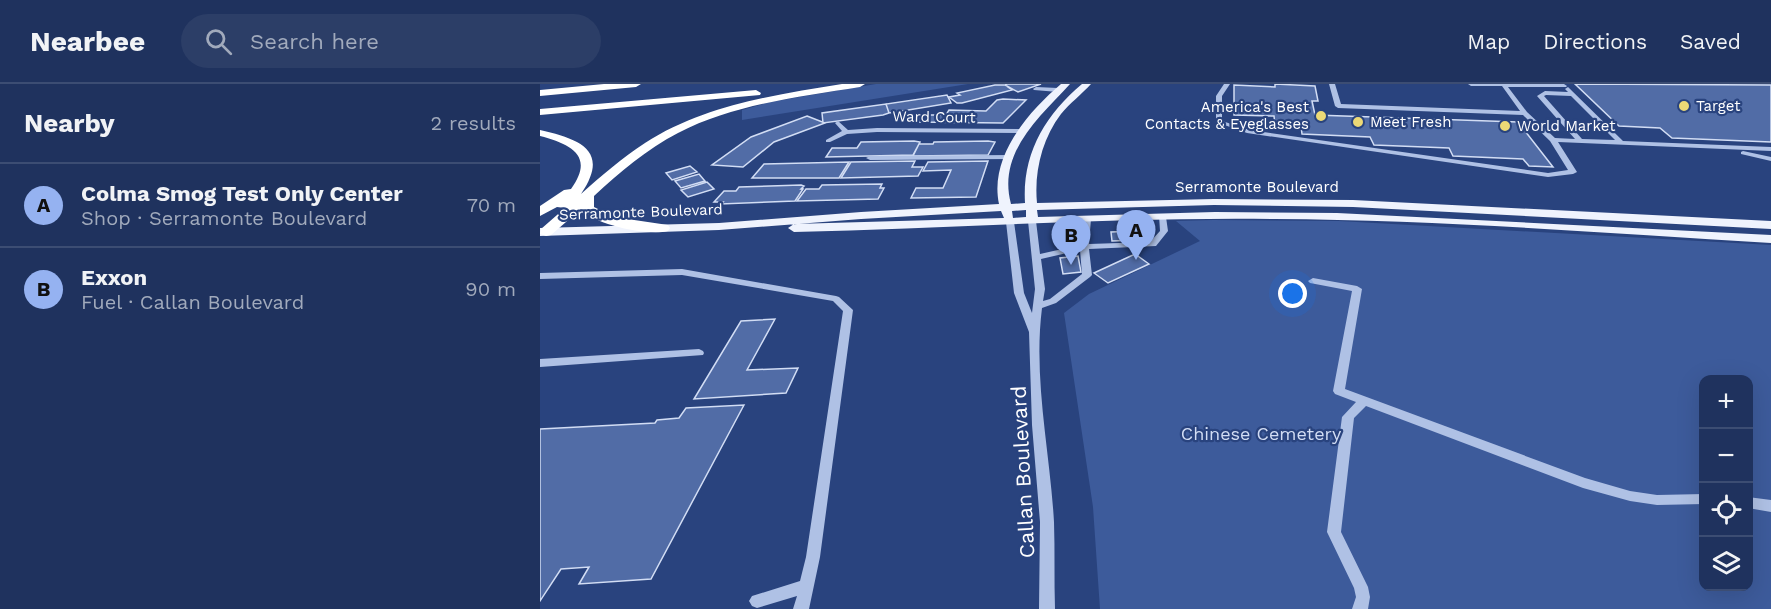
<!DOCTYPE html>
<html lang="en">
<head>
<meta charset="utf-8">
<style>
	:root { --surface:#1f325e; --page:#2c3e67; --text:#f1f3f6; --muted:#a1aabc; --line:#3c4d73; --accent:#95b2f1 }
	body { margin:0; font-family:"Work Sans",sans-serif; background:var(--page); color:var(--text) }
	.controls { position:absolute; right:18px; bottom:18px; display:grid; overflow:hidden; border-radius:12px; box-shadow:0 6px 24px #0002 }
	.controls button { width:54px; height:54px; display:grid; place-items:center; padding:0; border:0; border-bottom:2px solid var(--line); background:var(--surface); color:var(--text); font:30px sans-serif }
	.you { position:absolute; left:753px; top:210px; width:21px; height:21px; margin:-15px; border:4px solid #fff; border-radius:50%; background:#1a73e8; box-shadow:0 0 0 9px #1a73e833 }
	.badge { display:grid; place-items:center; width:39px; height:39px; border-radius:50%; background:var(--accent); color:#111; font-size:20px; font-weight:700 }
	.pin { position:absolute; translate:-50% -50px; filter:drop-shadow(0 2px 3px #0008) }
	.pin::after { content:''; position:absolute; top:32px; width:21px; height:18px; background:inherit; clip-path:polygon(0 0,100% 0,50% 100%) }
	.list { margin:0; padding:0; list-style:none }
	h2 { display:flex; justify-content:space-between; align-items:center; height:78px; margin:0; padding:0 24px; font-size:26px }
	h2 small { font-size:20px; font-weight:400; color:var(--muted) }
	.list li { display:grid; grid-template-columns:39px 1fr auto; gap:18px; align-items:center; box-sizing:border-box; height:84px; padding:0 24px; border-top:2px solid var(--line) }
	.list b { display:block; font-size:22px; white-space:nowrap }
	.list p { margin:0; font-size:20px; white-space:nowrap; color:var(--muted) }
	.list em { font-size:20px; font-style:normal; color:var(--muted) }
	.icon { flex:none; width:33px; height:33px; fill:none; stroke:currentColor; stroke-width:2; stroke-linecap:round; stroke-linejoin:round }
	.map { position:relative; flex:none; width:1231px; height:525px; overflow:hidden }
	header { display:flex; align-items:center; gap:36px; box-sizing:border-box; height:84px; padding:0 30px; background:var(--surface); border-bottom:2px solid var(--line) }
	header strong { font-size:28px }
	nav { display:flex; gap:33px; margin-inline-start:auto; font-size:21px }
	.search { width:420px; height:54px; background:var(--page); display:flex; align-items:center; gap:15px; box-sizing:border-box; padding:0 21px; border-radius:33px; color:var(--muted); font-size:22px }
	main { display:flex }
	aside { flex:1; background:var(--surface) }
	.map>svg:first-child { display:block }
	.green { fill:#3d5b9b; fill-rule:evenodd }
	.building { fill:#516ca6; stroke:#d2ddf4; stroke-width:1.5 }
	.lines { fill:none; stroke-linecap:round; stroke-linejoin:round }
	.minor { fill:#afc1e5; fill-rule:evenodd }
	.major { fill:#eff3fd; fill-rule:evenodd }
	.highway { fill:#fff; fill-rule:evenodd }
	.poi-dot { fill:#ecd976; stroke:#29437e; stroke-width:2 }
	.labels { text-anchor:middle; stroke-width:4.5; stroke-linejoin:round; paint-order:stroke }
	.far-poi-label { font-size:15px; fill:#fff; stroke:#29437e; text-anchor:start }
	.far-street-label { font-size:15px; fill:#fff; stroke:#29437e }
	.park-label { font-size:18px; fill:#d2ddf4; stroke:#29437e }
	.near-street-label { font-size:21px; fill:#fff; stroke:#29437e }
</style>
</head>
<body>
<header>
<strong>Nearbee</strong>
<div class="search"><svg class="icon" aria-label="search" viewBox="0 0 24 24"><circle cx="10" cy="10" r="6"/><path d="M15 15l6 6"/></svg>Search here</div>
<nav><a>Map</a><a>Directions</a><a>Saved</a></nav>
</header>
<main>
<aside>
<h2>Nearby<small>2 results</small></h2>
<ul class="list">
<li><span class="badge">A</span><div><b>Colma Smog Test Only Center</b><p>Shop · Serramonte Boulevard</p></div><em>70 m</em></li>
<li><span class="badge">B</span><div><b>Exxon</b><p>Fuel · Callan Boulevard</p></div><em>90 m</em></li>
</ul>
</aside>
<div class="map">
<svg width="1231" height="525" viewBox="0 0 1231 525">
	<rect width="100%" height="100%" fill="#29437e"/>
	<!-- green -->
	<path class="green" d="M 336,0 L 428,0 L 202,36 L 202,26 L 230,18 Z
		M 673,136 L 799,137 L 1231,161 L 1231,525 L 560,525 L 553,423 L 524,229 L 549,210 L 660,157 L 636,137 ZM 1164,296 L 1208,296 L 1208,502 L 1164,502 Z"/>
	<!-- building -->
	<path class="building" d="M 501,0 L 478,8 L 465,1 L 467,0 Z
		M 735,0 L 775,2 L 778,17 L 772,17 L 775,31 L 978,38 L 1013,83 L 989,82 L 983,75 L 913,72 L 909,64 L 834,61 L 830,53 L 762,50 L 761,42 L 735,41 L 734,32 L 694,31 L 694,1 L 735,3 Z
		M 1035,0 L 1231,1 L 1231,58 L 1132,54 L 1120,44 L 1079,42 Z
		M 455,1 L 465,1 L 472,6 L 422,19 L 417,19 L 409,13 L 420,11 L 417,9 Z
		M 407,11 L 411,19 L 356,28 L 349,29 L 346,20 Z
		M 463,15 L 486,16 L 463,39 L 376,38 L 381,31 L 406,31 L 409,26 L 446,27 L 457,16 Z
		M 346,20 L 349,29 L 343,31 L 283,39 L 282,29 Z
		M 267,32 L 285,39 L 234,58 L 203,83 L 172,81 L 211,53 Z
		M 374,57 L 380,58 L 373,71 L 286,73 L 292,64 L 317,64 L 321,58 Z
		M 394,58 L 448,57 L 455,58 L 448,71 L 373,72 L 379,60 L 393,60 Z
		M 375,77 L 372,83 L 383,83 L 378,92 L 301,94 L 311,78 Z
		M 448,77 L 436,113 L 371,114 L 376,104 L 403,104 L 411,86 L 383,87 L 388,78 Z
		M 309,78 L 299,94 L 212,94 L 224,80 Z
		M 150,82 L 157,88 L 132,96 L 126,89 Z
		M 159,90 L 165,97 L 141,104 L 135,97 Z
		M 167,98 L 174,105 L 148,113 L 141,106 Z
		M 342,100 L 340,104 L 344,104 L 338,115 L 257,117 L 266,105 L 279,105 L 282,101 Z
		M 261,101 L 264,102 L 261,105 L 263,105 L 255,117 L 181,120 L 183,118 L 174,118 L 184,107 L 196,107 L 199,103 Z
		M 597,147 L 598,156 L 572,157 L 571,148 Z
		M 595,170 L 609,180 L 568,199 L 554,189 Z
		M 538,172 L 541,188 L 523,190 L 520,174 Z
		M 235,235 L 207,286 L 258,284 L 246,309 L 154,315 L 201,237 Z
		M 204,321 L 111,495 L 39,500 L 49,483 L 21,485 L 0,517 L 0,345 L 115,339 L 117,336 L 139,334 L 146,324 Z"/>
	<g class="lines">
		<!-- minor -->
		<path class="minor" d="M 684,0 L 690,0 L 682,12 L 682,37 L 710,46 L 1008,89 L 1028,86 L 1010,57 L 983,31 L 798,24 L 795,22 L 789,0 L 795,0 L 801,20 L 980,27 L 962,2 L 931,2 L 928,0 L 1024,0 L 1027,2 L 1026,3 L 968,3 L 987,28 L 1015,54 L 1035,55 L 997,12 L 1005,7 L 1028,8 L 1025,5 L 1028,3 L 1083,57 L 1231,63 L 1231,67 L 1018,58 L 1037,88 L 1033,90 L 1008,93 L 707,49 L 676,38 L 676,12 ZM 1006,11 L 1031,12 L 1075,56 L 1042,55 L 1004,12 Z
			M 496,3 L 518,4 L 521,6 L 518,8 L 494,6 L 493,5 Z
			M 298,37 L 308,46 L 337,44 L 481,45 L 484,47 L 481,49 L 337,48 L 307,50 L 290,58 L 286,58 L 286,56 L 302,47 L 295,39 Z
			M 1203,67 L 1231,73 L 1231,77 L 1201,70 L 1201,68 Z
			M 473,71 L 473,75 L 470,75 L 330,76 L 326,74 L 330,72 Z
			M 619,131 L 622,131 L 626,133 L 628,147 L 616,162 L 549,165 L 552,191 L 550,193 L 516,219 L 502,224 C 493,295 510,367 514,438 C 515,467 514,496 515,525 L 499,525 L 500,438 L 492,341 L 489,248 L 474,209 L 466,138 L 470,136 L 474,138 L 484,209 L 492,229 L 495,205 L 488,137 L 489,135 L 492,135 L 496,137 L 500,170 L 540,161 L 543,135 L 547,133 L 551,135 L 549,160 L 610,158 L 620,147 ZM 540,166 L 542,190 L 510,215 L 503,217 L 505,205 L 501,175 Z
			M 142,185 L 296,212 L 299,213 L 313,226 L 280,473 L 269,525 L 253,525 L 257,512 L 217,524 L 212,522 L 209,517 L 212,512 L 260,497 L 266,473 L 303,227 L 293,217 L 142,191 L 0,195 L 0,189 Z
			M 773,194 L 817,202 L 822,205 L 805,305 L 1045,394 L 1090,407 L 1117,411 L 1164,410 L 1164,420 L 1117,421 L 1090,417 L 1043,404 L 826,322 L 814,334 L 801,448 L 828,503 L 830,513 L 828,525 L 812,525 L 816,513 L 814,504 L 787,448 L 802,333 L 816,318 L 795,310 L 793,307 L 812,207 L 770,199 L 768,197 Z
			M 159,265 L 163,267 L 164,269 L 163,271 L 0,283 L 0,275 Z
			M 1208,413 L 1231,416 L 1231,428 L 1208,424 Z"/>
		<!-- major -->
		<path class="major" d="M 521,0 L 530,0 C 500,33 457,68 471,120 L 485,119 C 482,70 505,31 542,0 L 551,0 C 542,10 530,19 521,30 C 502,55 494,88 497,119 L 674,115 L 813,116 L 1231,137 L 1231,145 L 813,123 L 674,121 L 497,126 L 498,133 L 675,128 L 797,129 L 1231,151 L 1231,159 C 1066,149 901,136 735,135 C 575,133 414,144 254,148 L 248,144 L 254,140 L 464,134 L 461,127 L 321,135 L 179,146 L 0,152 L 0,144 L 179,139 L 321,128 L 459,120 C 449,73 488,28 521,0 ZM 486,126 L 486,133 L 473,134 L 472,127 Z"/>
		<!-- highway -->
		<path class="highway" d="M 64,0 L 101,0 L 96,3 L 0,12 L 0,6 Z
			M 302,0 L 325,0 L 320,3 C 259,13 194,20 138,49 C 107,65 80,88 54,112 L 54,123 L 74,133 L 128,141 L 130,144 L 128,147 C 108,152 54,141 41,125 L 11,151 L 6,152 L 0,150 L 1,145 L 25,124 L 17,123 L 0,132 L 0,122 L 24,106 L 31,105 C 55,72 31,60 0,52 L 0,46 C 39,55 71,66 41,110 C 61,92 82,74 105,59 C 164,21 234,11 302,0 Z
			M 216,6 L 221,9 L 220,11 L 0,31 L 0,25 Z"/>
	</g>
	<!-- markers -->
	<g class="poi-dot">
		<circle cx="1144" cy="22" r="6"/>
		<circle cx="781" cy="32" r="6"/>
		<circle cx="818" cy="38" r="6"/>
		<circle cx="965" cy="42" r="6"/>
	</g>
	<g class="labels">
		<!-- far-poi labels -->
		<g class="far-poi-label">
			<text x="1156" y="27">Target</text>
			<text x="769" y="28" text-anchor="end">America's Best<tspan x="769" dy="17">Contacts &amp; Eyeglasses</tspan></text>
			<text x="830" y="43">Meet Fresh</text>
			<text x="977" y="47">World Market</text>
		</g>
		<!-- far-street labels -->
		<g class="far-street-label">
			<text transform="translate(394 33) rotate(1)" y="5">Ward Court</text>
			<text x="717" y="108">Serramonte Boulevard</text>
			<text transform="translate(101 128) rotate(-2)" y="5">Serramonte Boulevard</text>
		</g>
		<!-- park labels -->
		<g class="park-label">
			<text x="721" y="356">Chinese Cemetery</text>
		</g>
		<!-- near-street labels -->
		<g class="near-street-label">
			<text transform="translate(483 388) rotate(-93)" y="7">Callan Boulevard</text>
		</g>
	</g>
</svg>
<div class="controls">
<button>+</button>
<button>−</button>
<button><svg class="icon" aria-label="locate" viewBox="0 0 24 24"><circle cx="12" cy="12" r="6"/><path d="M12 2v4M12 18v4M2 12h4M18 12h4"/></svg></button>
<button><svg class="icon" aria-label="layers" viewBox="0 0 24 24"><path d="M12 4l9 5-9 5-9-5zM3 14l9 5 9-5"/></svg></button>
</div>
<div class="you"></div>
<div class="pin badge" style="left:596px;top:176px">A</div>
<div class="pin badge" style="left:531px;top:181px">B</div>
</div>
</main>
</body>
</html>
